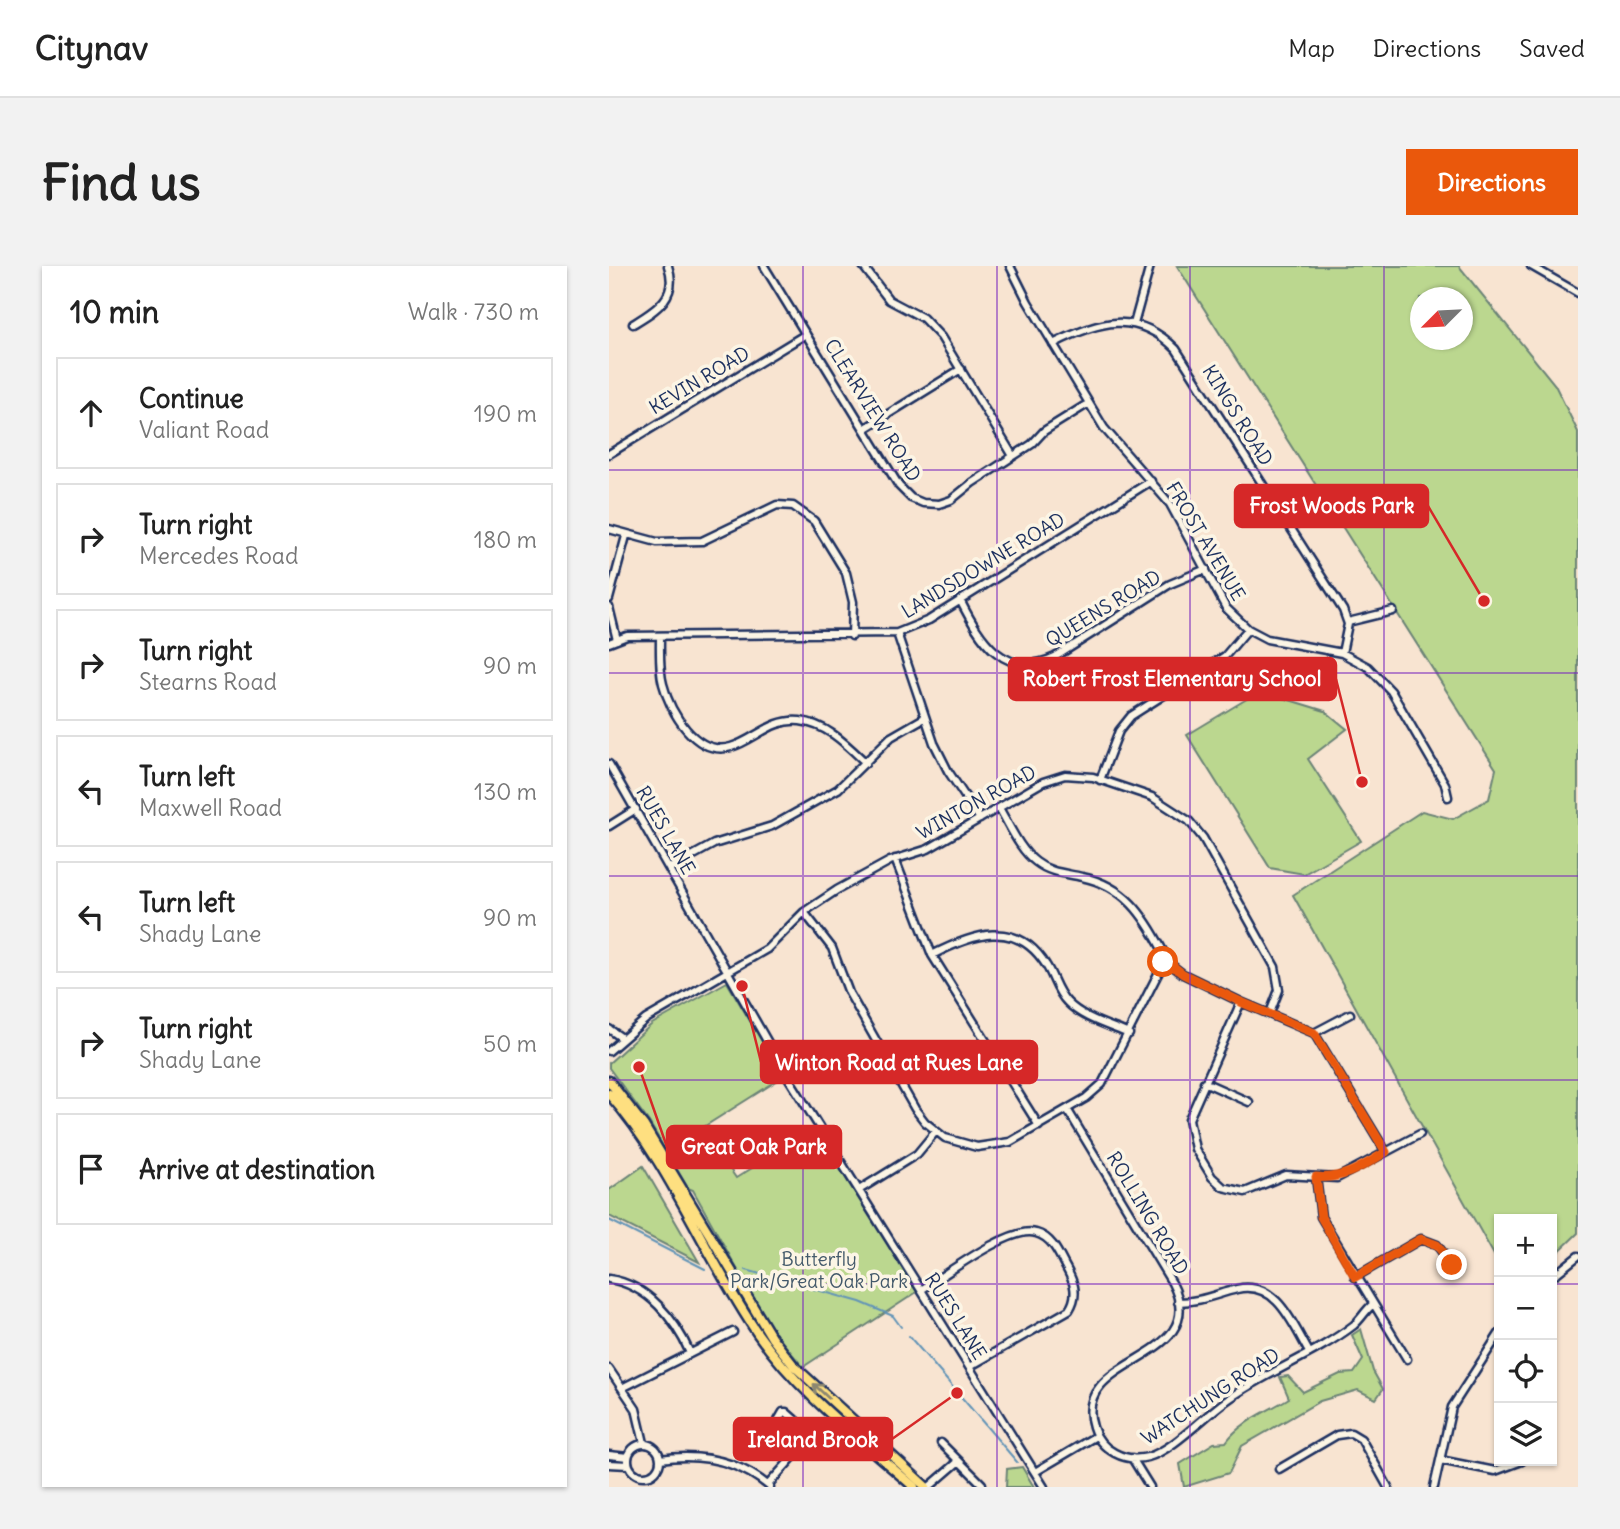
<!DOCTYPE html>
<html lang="en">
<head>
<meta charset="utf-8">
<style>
	:root { --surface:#fff; --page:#f2f2f2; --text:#222; --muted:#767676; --line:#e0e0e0; --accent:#ea580c }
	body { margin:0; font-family:Delius,sans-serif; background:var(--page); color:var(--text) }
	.controls { position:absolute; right:21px; bottom:21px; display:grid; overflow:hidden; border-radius:0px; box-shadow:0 2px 5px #0004 }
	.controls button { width:63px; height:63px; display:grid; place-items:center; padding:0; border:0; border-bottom:2px solid var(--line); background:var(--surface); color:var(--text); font:35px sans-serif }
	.compass { position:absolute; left:801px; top:21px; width:63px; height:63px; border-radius:50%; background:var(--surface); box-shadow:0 2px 5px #0004; rotate:246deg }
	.stop { position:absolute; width:21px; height:21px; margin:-16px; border:5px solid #ea580c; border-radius:50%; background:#fff }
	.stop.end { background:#ea580c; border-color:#fff; box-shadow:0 2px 7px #0008 }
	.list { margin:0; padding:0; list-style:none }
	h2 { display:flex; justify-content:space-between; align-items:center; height:91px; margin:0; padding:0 28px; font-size:30px }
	h2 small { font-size:23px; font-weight:400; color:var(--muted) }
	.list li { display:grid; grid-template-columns:46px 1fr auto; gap:21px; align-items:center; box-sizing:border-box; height:112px; margin:0 14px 14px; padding:0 14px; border:2px solid var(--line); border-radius:0px }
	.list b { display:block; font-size:26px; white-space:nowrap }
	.list p { margin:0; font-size:23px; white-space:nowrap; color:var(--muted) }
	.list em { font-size:23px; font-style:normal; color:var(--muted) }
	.icon { flex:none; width:38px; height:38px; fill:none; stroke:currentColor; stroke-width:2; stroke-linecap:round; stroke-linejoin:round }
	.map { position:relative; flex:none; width:969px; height:1221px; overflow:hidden; border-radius:0px }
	header { display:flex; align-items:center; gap:42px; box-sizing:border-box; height:98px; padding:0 35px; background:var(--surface); border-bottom:2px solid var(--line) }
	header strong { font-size:33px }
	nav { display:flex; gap:38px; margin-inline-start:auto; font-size:24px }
	.intro { display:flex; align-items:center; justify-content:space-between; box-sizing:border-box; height:168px; padding:0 42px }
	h1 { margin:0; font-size:49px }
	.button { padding:18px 32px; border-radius:0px; background:var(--accent); color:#fff; font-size:24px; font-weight:700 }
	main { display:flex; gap:42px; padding:0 42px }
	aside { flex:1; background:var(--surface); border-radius:0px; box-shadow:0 2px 5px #0004 }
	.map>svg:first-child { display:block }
	.green { fill:#bbd78f; stroke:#6b8376; stroke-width:2; fill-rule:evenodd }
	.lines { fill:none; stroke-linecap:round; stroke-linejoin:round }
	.stream { stroke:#6294b7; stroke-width:2 }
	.minor-casing { stroke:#1b2f5e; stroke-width:11 }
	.major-casing { stroke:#1b2f5e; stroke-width:13 }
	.minor { stroke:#fcf5e5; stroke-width:6 }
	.major { stroke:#fedf80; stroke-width:8 }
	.oneway { stroke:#8c876f }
	.route { stroke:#ea580c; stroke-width:9 }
	.grid { fill:none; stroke:#7b2cbf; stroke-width:2; stroke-opacity:0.55 }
	.labels { text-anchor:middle; stroke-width:7; stroke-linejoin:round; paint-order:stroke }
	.street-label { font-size:19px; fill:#1b2f5e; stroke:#fcf5e5 }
	.park-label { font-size:19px; fill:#43596a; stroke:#fcf5e5 }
	.leader { fill:none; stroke:#d62828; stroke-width:2.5 }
	.callout-dot { fill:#d62828; stroke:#fcf5e5; stroke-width:2.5 }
	.callout { fill:#d62828; stroke:#d62828; stroke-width:2.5 }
	.callout-label { font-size:21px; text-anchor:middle; font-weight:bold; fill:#fff }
</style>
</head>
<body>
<header>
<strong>Citynav</strong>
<nav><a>Map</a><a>Directions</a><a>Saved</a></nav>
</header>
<div class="intro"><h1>Find us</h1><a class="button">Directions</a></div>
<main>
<aside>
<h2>10 min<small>Walk · 730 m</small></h2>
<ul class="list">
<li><svg class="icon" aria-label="ahead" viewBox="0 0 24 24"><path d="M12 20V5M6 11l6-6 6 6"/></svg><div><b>Continue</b><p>Valiant Road</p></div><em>190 m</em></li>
<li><svg class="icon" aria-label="right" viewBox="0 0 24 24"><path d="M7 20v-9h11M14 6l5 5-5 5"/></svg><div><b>Turn right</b><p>Mercedes Road</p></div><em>180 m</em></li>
<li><svg class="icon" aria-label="right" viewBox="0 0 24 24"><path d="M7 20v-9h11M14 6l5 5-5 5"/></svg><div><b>Turn right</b><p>Stearns Road</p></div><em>90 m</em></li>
<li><svg class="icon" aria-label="left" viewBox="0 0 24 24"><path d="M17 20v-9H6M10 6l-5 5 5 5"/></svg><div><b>Turn left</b><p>Maxwell Road</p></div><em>130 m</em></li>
<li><svg class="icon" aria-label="left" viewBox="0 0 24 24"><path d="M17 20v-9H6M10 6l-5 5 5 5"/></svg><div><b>Turn left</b><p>Shady Lane</p></div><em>90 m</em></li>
<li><svg class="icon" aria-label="right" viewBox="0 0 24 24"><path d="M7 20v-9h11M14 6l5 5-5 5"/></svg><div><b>Turn right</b><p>Shady Lane</p></div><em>50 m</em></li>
<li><svg class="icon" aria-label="arrive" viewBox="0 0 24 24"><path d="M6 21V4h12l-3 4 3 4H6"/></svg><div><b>Arrive at destination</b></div></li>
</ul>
</aside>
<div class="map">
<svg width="969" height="1221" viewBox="0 0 969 1221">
	<rect width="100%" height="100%" fill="#f8e4d1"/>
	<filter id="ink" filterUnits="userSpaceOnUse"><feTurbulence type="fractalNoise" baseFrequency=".0143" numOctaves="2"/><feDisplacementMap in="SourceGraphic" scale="14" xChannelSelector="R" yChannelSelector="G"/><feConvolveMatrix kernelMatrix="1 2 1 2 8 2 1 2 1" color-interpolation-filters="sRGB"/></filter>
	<g filter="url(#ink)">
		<!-- green -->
		<path class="green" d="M 568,0 L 850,0 L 946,119 L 969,166 L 969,967 L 943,992 L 943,953 L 890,953 L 890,998 L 684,629 L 813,545 L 844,553 L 880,533 L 887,503 ZM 811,32 L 853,32 L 853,74 L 811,74 Z
			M 651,425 L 716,445 L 738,463 L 699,493 L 752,575 L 695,608 L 661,602 L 578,469 Z
			M 118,716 L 174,811 L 93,862 L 127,912 L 206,863 L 308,1026 L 194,1101 L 160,1060 L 84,924 L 79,922 L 40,856 L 0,802 L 0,797 L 43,758 Z
			M 34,900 L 90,996 L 0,950 L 0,924 Z
			M 752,1063 L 764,1105 L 774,1123 L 767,1133 L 749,1124 L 711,1135 L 633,1180 L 620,1207 L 575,1221 L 571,1198 L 605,1177 L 617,1176 C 632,1155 658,1146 680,1132 L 671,1111 L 679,1110 L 694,1126 L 731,1108 L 745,1107 L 754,1094 L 743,1069 Z
			M 413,1201 L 425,1221 L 397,1221 L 398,1203 Z"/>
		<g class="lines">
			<!-- stream -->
			<path class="stream" d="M 0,954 L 96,1003
				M 137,1004 L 251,1036 L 284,1050 L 292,1061
				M 300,1070 L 408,1196"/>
			<defs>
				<path id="minor" d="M 155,0 L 290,220 L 302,232 L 314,237 L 330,238 L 342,234 L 363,217 L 423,178 L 435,165 L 480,137
					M 254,0 L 280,34 L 314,52 L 332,71 L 404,190
					M 401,0 L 419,36 L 495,162 L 561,238 L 617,342 L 639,363 L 658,373 L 733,387 L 759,401 L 782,425 L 836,518 L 839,531
					M 922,0 L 969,27
					M 24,58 C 47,44 70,31 59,0
					M 525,58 L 541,0
					M 444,78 C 489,55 527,43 567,83 L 734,344 L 739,358 L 733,387
					M 255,163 L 352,103
					M 0,188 L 197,68
					M 0,263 L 48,276 L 93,275 L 168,239 L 184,240 L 205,255 L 237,307 L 244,336 L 243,370
					M 0,333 L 17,270
					M 351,334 C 371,373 395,415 446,391 L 561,318 L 597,303
					M 0,341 L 8,374
					M 739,356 L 784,345
					M 288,367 L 325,477 L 339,505 L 371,553
					M 51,370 C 51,386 50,404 54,418 C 61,446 87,491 122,481 C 146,474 163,452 191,455 C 218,458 238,479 257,497
					M 0,377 L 18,370 L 288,367 L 320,354 L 542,215
					M 0,498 L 174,803 L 435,1221
					M 491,514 L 510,465 L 522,450 L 616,390 L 639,363
					M 390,542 C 401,560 410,583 427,596 C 441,607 456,607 473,611 C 516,620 535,649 554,685 L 556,694 L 574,708 L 632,736 L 705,767 L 777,886
					M 0,560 L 27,543
					M 286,593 L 323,689 L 430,860
					M 61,602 L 105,578 L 163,560 L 229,523 L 282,471 L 315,452
					M 195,646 L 223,682 L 240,727 L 306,843 L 316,856 L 336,872 L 368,881 L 401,876 L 477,832 L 493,818 L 556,694
					M 323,689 C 362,669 407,651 437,699 C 445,711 447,725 458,736 C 473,752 499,759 520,768
					M 632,736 L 580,853 L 586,883 L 603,911 L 614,921 L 636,926 L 677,909 L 728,912 L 811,868
					M 0,763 L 13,772
					M 705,767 L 741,748
					M 0,785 L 37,753 L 158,683 L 195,646 L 228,624 L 281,595 L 319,583 L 434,516 L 456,509 L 484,511 L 543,531 L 580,555 L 594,572 L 666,701 L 670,724 L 661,747
					M 595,816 L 640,836
					M 458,843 L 563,1017 C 605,1097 460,1088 484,1161 C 491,1184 516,1197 539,1191 C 564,1184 594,1151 617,1135 C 657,1106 706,1089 745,1059 C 752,1053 756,1045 763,1039
					M 707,911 L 712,951 L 798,1093
					M 250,924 L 308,888 L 327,865
					M 746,1011 L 812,973 L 828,979 L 843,999
					M 943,1011 L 969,990
					M 0,1013 C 39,1019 66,1053 81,1087
					M 312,1024 C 336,1009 402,959 427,967 C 442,971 449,986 455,998 C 464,1014 471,1027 460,1044 L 360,1101
					M 569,1036 C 592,1036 607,1028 628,1023 C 668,1014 684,1059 700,1086
					M 0,1103 L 27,1143 L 35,1177
					M 15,1121 L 124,1066
					M 174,1146 L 177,1146 L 202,1168 L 193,1181 L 167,1158 Z
					M 332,1177 L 373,1218
					M19 1194a16 16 0 1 1 32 0a16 16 0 1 1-32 0Z
					M 0,1189 L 19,1191
					M 523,1192 L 541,1221
					M 51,1193 C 92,1187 129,1194 161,1221
					M 831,1194 L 886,1205 L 913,1195
					M 0,1198 L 19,1199
					M 670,1203 L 728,1169 L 742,1167 L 752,1173 L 779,1221
					M 426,1206 L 487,1170
					M 159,1219 L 193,1181
					M 320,1221 L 349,1196
					M 825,1221 L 843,1141 L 890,1068"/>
				<path id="major" d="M 0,815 L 35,860 L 163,1072 L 185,1100 L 317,1221
					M 0,828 C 62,898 96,991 149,1068 C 191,1128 251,1173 305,1221"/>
			</defs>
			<!-- minor casing -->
			<use href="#minor" class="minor-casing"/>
			<!-- major casing -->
			<use href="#major" class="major-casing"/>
			<!-- minor -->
			<use href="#minor" class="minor"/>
			<!-- major -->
			<use href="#major" class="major"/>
		</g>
		<!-- one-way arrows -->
		<defs><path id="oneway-shaft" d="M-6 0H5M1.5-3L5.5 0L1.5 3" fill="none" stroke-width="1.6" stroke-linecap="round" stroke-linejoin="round" transform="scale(1.75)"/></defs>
		<use class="oneway" href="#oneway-shaft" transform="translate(212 1125) rotate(-137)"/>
	</g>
	<g class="lines" filter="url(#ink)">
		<!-- route -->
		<path class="route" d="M 554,696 L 556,694 L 574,708 L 632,736 L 705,767 L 777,886 C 754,900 735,914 707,911 L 712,951 L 746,1011 L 812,973 L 828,979 L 843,999"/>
	</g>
	<!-- grid -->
	<path class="grid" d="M 194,0 L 194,1221M 388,0 L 388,1221M 581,0 L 581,1221M 775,0 L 775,1221M 0,204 L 969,204M 0,407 L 969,407M 0,610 L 969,610M 0,814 L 969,814M 0,1018 L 890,1018M 943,1018 L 969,1018"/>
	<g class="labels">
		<!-- street labels -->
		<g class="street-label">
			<text transform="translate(90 114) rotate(-31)" y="7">KEVIN ROAD</text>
			<text transform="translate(264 144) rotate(58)" y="7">CLEARVIEW ROAD</text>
			<text transform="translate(629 149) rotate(58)" y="7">KINGS ROAD</text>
			<text transform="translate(597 275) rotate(59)" y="7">FROST AVENUE</text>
			<text transform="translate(374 299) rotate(-31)" y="7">LANDSDOWNE ROAD</text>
			<text transform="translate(494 342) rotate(-31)" y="7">QUEENS ROAD</text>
			<text transform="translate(367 536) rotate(-29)" y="7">WINTON ROAD</text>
			<text transform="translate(57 564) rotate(60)" y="7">RUES LANE</text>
			<text transform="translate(539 947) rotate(59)" y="7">ROLLING ROAD</text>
			<text transform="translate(347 1050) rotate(58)" y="7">RUES LANE</text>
			<text transform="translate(601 1130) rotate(-33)" y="7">WATCHUNG ROAD</text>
		</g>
		<!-- park labels -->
		<g class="park-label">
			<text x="210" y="1000">Butterfly<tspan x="210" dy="22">Park/Great Oak Park</tspan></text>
		</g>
	</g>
	<!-- callouts -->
	<path class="leader" d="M875 335L819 240M753 516L727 413M133 720L152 796M30 801L58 881M348 1127L283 1173"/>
	<g class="callout-dot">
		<circle cx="875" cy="335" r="7"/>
		<circle cx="753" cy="516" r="7"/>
		<circle cx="133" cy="720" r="7"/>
		<circle cx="30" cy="801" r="7"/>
		<circle cx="348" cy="1127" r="7"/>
	</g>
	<g class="callout">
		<rect x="626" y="219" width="193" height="42" rx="7"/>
		<rect x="400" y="392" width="327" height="42" rx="7"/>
		<rect x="152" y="775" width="276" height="42" rx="7"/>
		<rect x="58" y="860" width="174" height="42" rx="7"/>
		<rect x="125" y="1152" width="158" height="42" rx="7"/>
	</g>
	<g class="callout-label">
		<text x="723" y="247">Frost Woods Park</text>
		<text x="563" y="420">Robert Frost Elementary School</text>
		<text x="290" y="804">Winton Road at Rues Lane</text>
		<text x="145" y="888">Great Oak Park</text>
		<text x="204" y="1181">Ireland Brook</text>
	</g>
</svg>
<div class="controls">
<button>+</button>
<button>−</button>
<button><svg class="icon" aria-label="locate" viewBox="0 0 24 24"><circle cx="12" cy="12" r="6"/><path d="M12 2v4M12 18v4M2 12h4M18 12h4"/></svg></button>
<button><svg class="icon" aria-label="layers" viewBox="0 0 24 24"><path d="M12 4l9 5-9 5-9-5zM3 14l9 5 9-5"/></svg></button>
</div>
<svg class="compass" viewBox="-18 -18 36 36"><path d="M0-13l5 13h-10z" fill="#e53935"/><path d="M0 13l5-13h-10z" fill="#767676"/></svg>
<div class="stop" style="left:554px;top:696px"></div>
<div class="stop end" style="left:843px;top:999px"></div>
</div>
</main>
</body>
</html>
